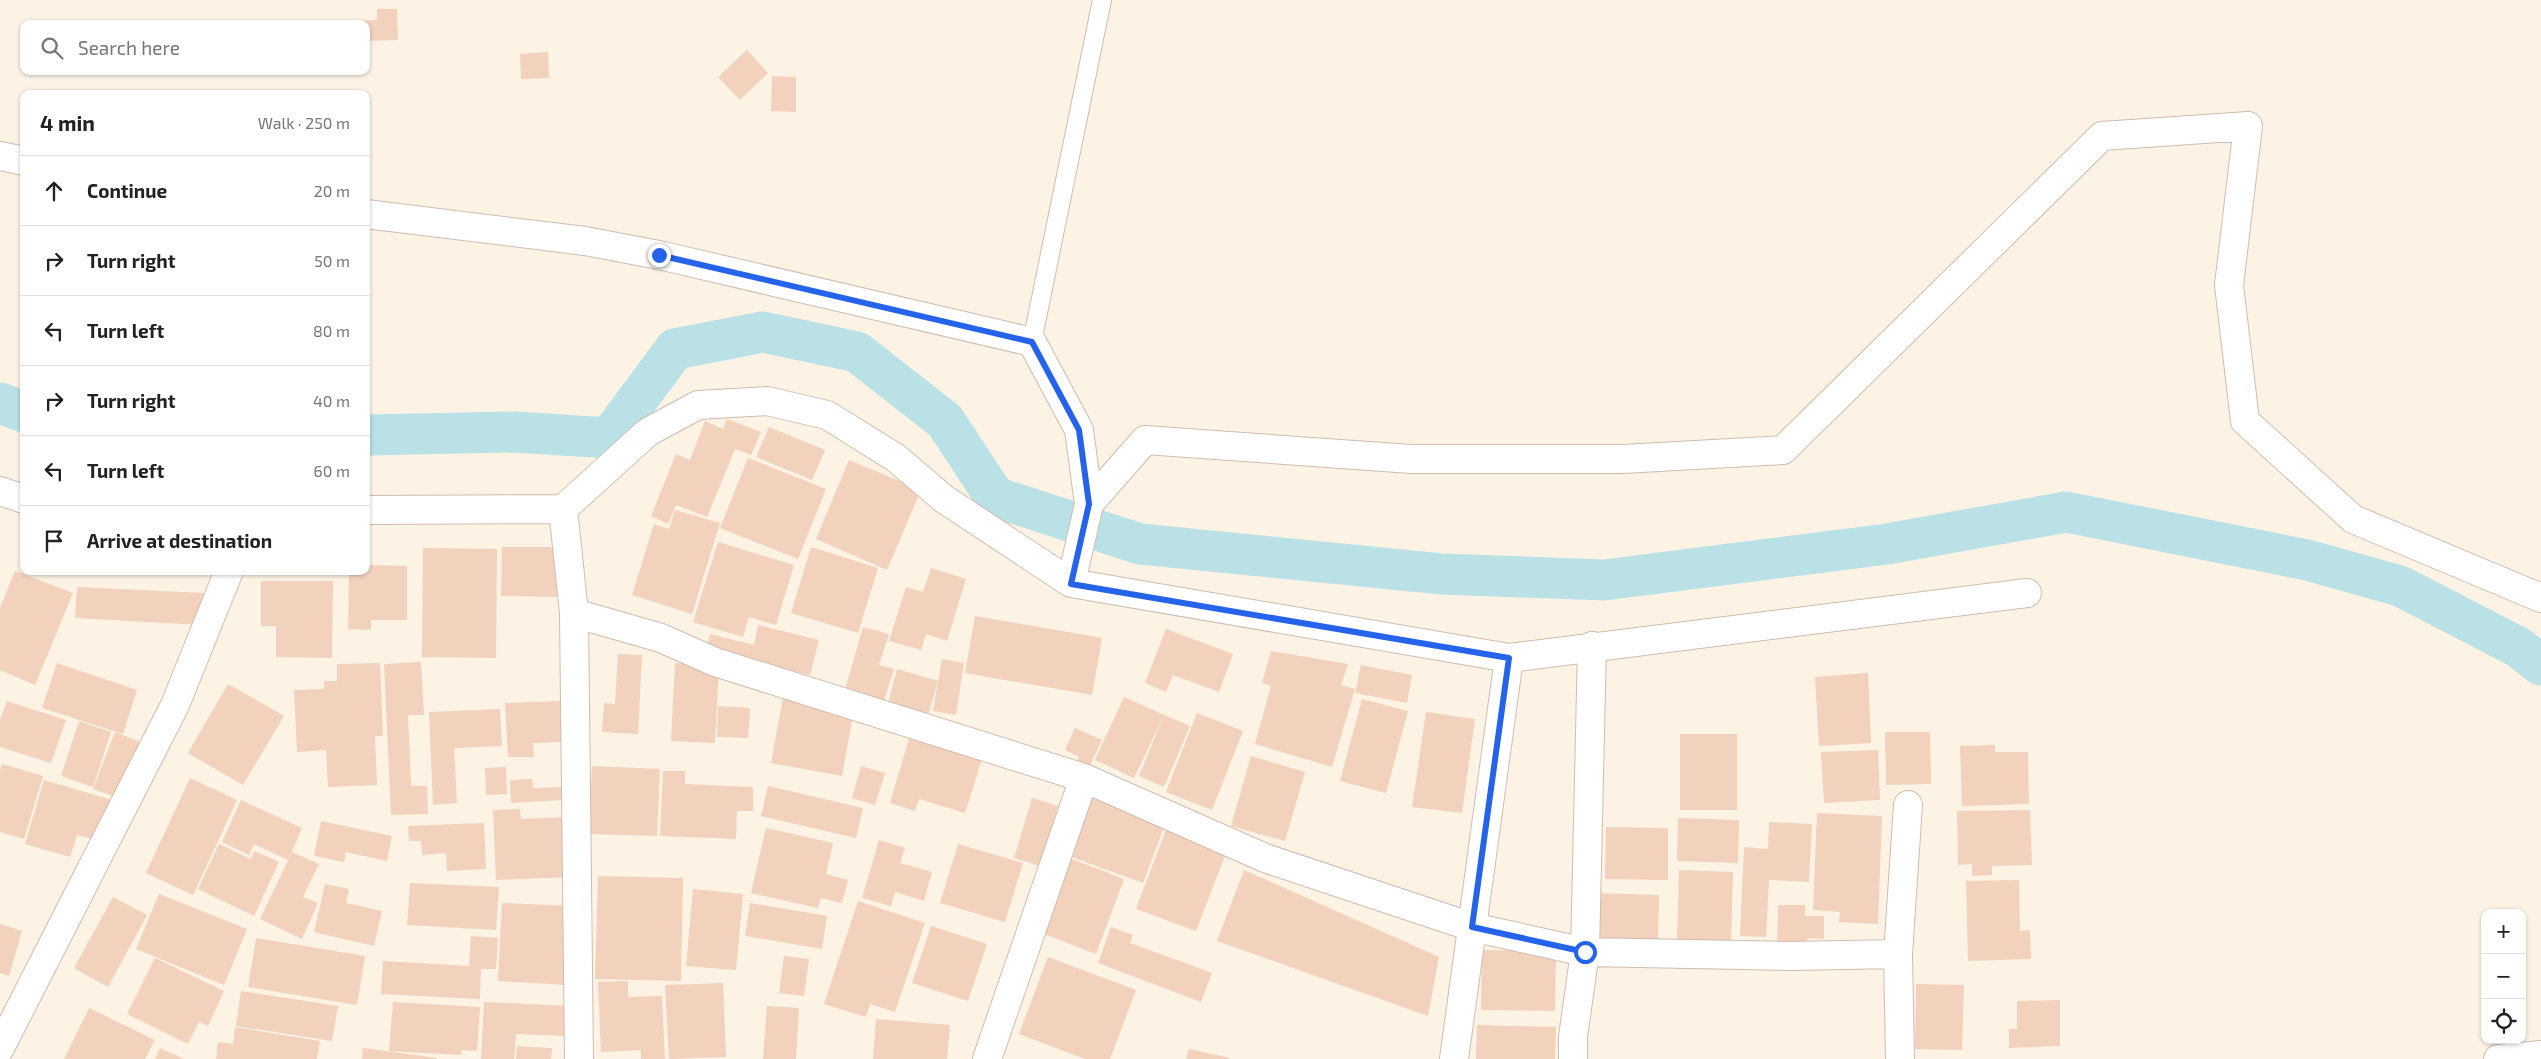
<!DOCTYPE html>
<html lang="en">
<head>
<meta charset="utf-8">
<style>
	:root { --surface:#fff; --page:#f6f6f6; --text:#222; --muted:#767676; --line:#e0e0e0 }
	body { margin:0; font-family:"Exo 2",sans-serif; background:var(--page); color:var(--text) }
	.controls { position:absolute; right:15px; bottom:15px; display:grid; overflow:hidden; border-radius:10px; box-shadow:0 1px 4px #0004 }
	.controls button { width:45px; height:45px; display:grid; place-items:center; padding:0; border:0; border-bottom:1px solid var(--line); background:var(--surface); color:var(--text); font:25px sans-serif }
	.stop { position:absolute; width:15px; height:15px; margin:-11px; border:4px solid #2563eb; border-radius:50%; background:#fff }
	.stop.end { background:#2563eb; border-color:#fff; box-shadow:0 1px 5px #0008 }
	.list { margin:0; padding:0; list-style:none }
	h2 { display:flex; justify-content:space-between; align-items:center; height:65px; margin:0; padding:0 20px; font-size:21px }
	h2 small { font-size:16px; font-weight:400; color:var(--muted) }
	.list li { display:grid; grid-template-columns:32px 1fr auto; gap:15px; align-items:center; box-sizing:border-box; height:70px; padding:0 20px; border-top:1px solid var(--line) }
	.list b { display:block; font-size:19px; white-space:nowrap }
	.list em { font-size:16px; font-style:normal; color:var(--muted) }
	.icon { flex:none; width:28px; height:28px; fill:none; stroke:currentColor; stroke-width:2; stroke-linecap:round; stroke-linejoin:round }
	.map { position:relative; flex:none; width:2541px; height:1059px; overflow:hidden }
	.search { position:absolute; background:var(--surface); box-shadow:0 1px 4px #0004; left:20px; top:20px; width:350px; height:55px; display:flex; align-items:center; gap:12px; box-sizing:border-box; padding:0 18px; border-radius:10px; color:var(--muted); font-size:19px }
	.panel { position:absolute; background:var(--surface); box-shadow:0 1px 4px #0004; left:20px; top:90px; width:350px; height:485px; border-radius:10px }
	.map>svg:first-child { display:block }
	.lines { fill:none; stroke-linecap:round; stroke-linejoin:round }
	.canal { stroke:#b9e1e6; stroke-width:41 }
	.building { fill:#f2d1bd }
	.service-casing { stroke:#d0bcae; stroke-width:20 }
	.minor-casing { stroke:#d0bcae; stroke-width:30 }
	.service { stroke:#fff; stroke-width:18 }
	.minor { stroke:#fff; stroke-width:28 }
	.route { stroke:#2563eb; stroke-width:6 }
</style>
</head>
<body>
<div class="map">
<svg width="2541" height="1059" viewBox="0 0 2541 1059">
	<rect width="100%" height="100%" fill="#fcf3e5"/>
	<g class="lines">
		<!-- canal -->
		<path class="canal" d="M 0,403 L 24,412
			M 366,435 L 515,432 L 609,438 L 675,349 L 763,332 L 857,352 L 945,421 L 995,497 L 1140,544 L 1442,574 L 1604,580 L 1887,544 L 2066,512 L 2307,560 L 2400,586 L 2518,647 L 2541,665"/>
	</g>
	<!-- building -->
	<path class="building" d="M 377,9 L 397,9 L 398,40 L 366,41 L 366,24 L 356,24 L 356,21 L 377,20 Z
		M 747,50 L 768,73 L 740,100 L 718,77 Z
		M 548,52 L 549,78 L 521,79 L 520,54 Z
		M 772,76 L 796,77 L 796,112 L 771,111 Z
		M 727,419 L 761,432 L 751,455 L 735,449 L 707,517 L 676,505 L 668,524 L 651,516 L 676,454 L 690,460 L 705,421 L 723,429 Z
		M 769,427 L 825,450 L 812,480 L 756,457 Z
		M 748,458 L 826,489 L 798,559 L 720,528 Z
		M 849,460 L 921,490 L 887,570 L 816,539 Z
		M 675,510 L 720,523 L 692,614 L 632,595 L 654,524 L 669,529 Z
		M 718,542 L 794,565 L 776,625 L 749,617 L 743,637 L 693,622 Z
		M 502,547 L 560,547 L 559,597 L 501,596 Z
		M 811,547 L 878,568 L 858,633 L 791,613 Z
		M 423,548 L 497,549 L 496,658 L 422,657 Z
		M 366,565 L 407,566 L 407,620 L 371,620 L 371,630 L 348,629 L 349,571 L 366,571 Z
		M 931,568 L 966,579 L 947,641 L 926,634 L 921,650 L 889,641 L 906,587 L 923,592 Z
		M 15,571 L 73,593 L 35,685 L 0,670 L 0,608 Z
		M 261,581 L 333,581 L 332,658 L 276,657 L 276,626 L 261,626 Z
		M 77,587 L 204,593 L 203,625 L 75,618 Z
		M 975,616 L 1102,638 L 1092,695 L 965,673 Z
		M 758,625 L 819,640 L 810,675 L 706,650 L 710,634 L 754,645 Z
		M 863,627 L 889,634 L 879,665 L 894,669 L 883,704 L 844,693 Z
		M 1166,629 L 1233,654 L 1219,692 L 1173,675 L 1166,692 L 1145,683 Z
		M 1271,651 L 1348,664 L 1341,685 L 1355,689 L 1332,767 L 1255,744 L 1271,686 L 1262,683 Z
		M 618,654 L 642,655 L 638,734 L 602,732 L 604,703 L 615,704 Z
		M 942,659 L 964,663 L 956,715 L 933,711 Z
		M 421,662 L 424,715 L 408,715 L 411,786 L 427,786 L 428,814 L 391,815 L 384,664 Z
		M 57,663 L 137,690 L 123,734 L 42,708 Z
		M 380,663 L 383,736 L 375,736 L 377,785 L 328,787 L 326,750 L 297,752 L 294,690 L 324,689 L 324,681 L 337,681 L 337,664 Z
		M 675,663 L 719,665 L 715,743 L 671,741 Z
		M 1361,665 L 1412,675 L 1407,703 L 1355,693 Z
		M 897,669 L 938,681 L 927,719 L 887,708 Z
		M 1868,673 L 1871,743 L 1819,746 L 1815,677 Z
		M 228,684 L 284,716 L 243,785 L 188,753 Z
		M 783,697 L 854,710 L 842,776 L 771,763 Z
		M 1124,697 L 1164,715 L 1134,778 L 1095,760 Z
		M 1362,699 L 1408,711 L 1386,793 L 1340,781 Z
		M 7,701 L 66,720 L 51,763 L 0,747 L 0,720 Z
		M 560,701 L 563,742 L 533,743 L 534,757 L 508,757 L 505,703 Z
		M 718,706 L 750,708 L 748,738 L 717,737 Z
		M 500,709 L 502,746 L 454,748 L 457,803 L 433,805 L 429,712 Z
		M 1426,712 L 1475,719 L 1462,813 L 1412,807 Z
		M 1197,713 L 1243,731 L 1212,810 L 1166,792 Z
		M 1164,715 L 1190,726 L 1164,787 L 1139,776 Z
		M 79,721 L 111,732 L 93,787 L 61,776 Z
		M 1075,728 L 1102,740 L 1087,771 L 1075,765 L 1079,757 L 1065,750 Z
		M 115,732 L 148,745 L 126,801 L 93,789 Z
		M 1885,732 L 1930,732 L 1931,784 L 1886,785 Z
		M 1680,734 L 1737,734 L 1737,810 L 1680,810 Z
		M 910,735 L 983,756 L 965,813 L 919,799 L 915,811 L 890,803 Z
		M 1995,745 L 1995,752 L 2028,752 L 2029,804 L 1962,806 L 1960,746 Z
		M 1878,750 L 1880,800 L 1824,803 L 1821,752 Z
		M 1251,756 L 1305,772 L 1285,841 L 1231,826 Z
		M 2,764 L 43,776 L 24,839 L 0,832 L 0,771 Z
		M 592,766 L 660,769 L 657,836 L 589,834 Z
		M 861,766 L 885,773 L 875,805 L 852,798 Z
		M 506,767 L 507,794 L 486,795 L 485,768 Z
		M 663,771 L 685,771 L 685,784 L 753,787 L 753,811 L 737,811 L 736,839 L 660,836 Z
		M 190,778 L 237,800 L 193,895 L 146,873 Z
		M 532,779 L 533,788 L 564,787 L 565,800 L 511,803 L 510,780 Z
		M 44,780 L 112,800 L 100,841 L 77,835 L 70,857 L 25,844 Z
		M 768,786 L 863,808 L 856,838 L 761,816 Z
		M 1085,789 L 1167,819 L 1143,883 L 1061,853 Z
		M 1032,798 L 1058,806 L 1040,866 L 1014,858 Z
		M 241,800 L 302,828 L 288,860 L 254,844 L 249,855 L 222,842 Z
		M 520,809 L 521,819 L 570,817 L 572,877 L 496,880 L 493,810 Z
		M 2030,810 L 2032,865 L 1992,866 L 1992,875 L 1972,876 L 1972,864 L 1958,865 L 1957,811 Z
		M 1817,813 L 1882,816 L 1878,924 L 1839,922 L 1840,912 L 1813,910 Z
		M 1678,818 L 1739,820 L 1738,863 L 1677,861 Z
		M 321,821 L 392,836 L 387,861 L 346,852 L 344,862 L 314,856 Z
		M 1769,822 L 1812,824 L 1809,882 L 1769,880 L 1766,937 L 1740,936 L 1744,847 L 1768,849 Z
		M 484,823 L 486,869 L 447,871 L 446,853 L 422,855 L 421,841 L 409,841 L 408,826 Z
		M 1606,827 L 1668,828 L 1668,880 L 1605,879 Z
		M 766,828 L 833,843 L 826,874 L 848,880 L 842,903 L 821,898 L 818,908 L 751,893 Z
		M 1166,830 L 1226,853 L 1196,931 L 1136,909 Z
		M 879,840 L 905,848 L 900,863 L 932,872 L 924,901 L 895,892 L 891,906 L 862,898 Z
		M 219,844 L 251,859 L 254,851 L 279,862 L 254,916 L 198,889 Z
		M 958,844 L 1023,863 L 1005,922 L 940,903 Z
		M 292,852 L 319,864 L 303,897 L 318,903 L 302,939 L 260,919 Z
		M 1061,855 L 1124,879 L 1096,954 L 1033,930 Z
		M 1244,870 L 1439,957 L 1428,1016 L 1217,941 Z
		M 1679,870 L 1733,872 L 1731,943 L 1677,941 Z
		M 598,876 L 683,878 L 681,981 L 595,979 Z
		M 2019,880 L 2020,931 L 2030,930 L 2031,959 L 1968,961 L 1966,881 Z
		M 410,883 L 499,887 L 496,930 L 407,925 Z
		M 325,884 L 349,889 L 346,903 L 382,911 L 374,946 L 314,932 Z
		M 693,889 L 743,894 L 736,970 L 686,966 Z
		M 1593,893 L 1659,895 L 1658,942 L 1592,941 Z
		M 159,894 L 247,929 L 224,985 L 136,949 Z
		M 113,897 L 147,915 L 108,987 L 74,968 Z
		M 858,901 L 925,923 L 895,1012 L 870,1004 L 866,1017 L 824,1004 Z
		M 502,903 L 572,906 L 567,985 L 498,981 Z
		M 750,903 L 827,916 L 822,949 L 745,936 Z
		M 1778,905 L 1805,905 L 1805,916 L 1824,916 L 1824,939 L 1807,938 L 1807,950 L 1777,949 Z
		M 0,924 L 22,931 L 9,976 L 0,973 Z
		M 931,926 L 987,944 L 968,1001 L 912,983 Z
		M 1111,927 L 1133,935 L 1130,943 L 1212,973 L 1201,1002 L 1098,963 Z
		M 471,936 L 498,938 L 496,969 L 481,969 L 480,999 L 381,994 L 383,961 L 469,966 Z
		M 256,938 L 365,956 L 357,1005 L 248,987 Z
		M 1482,950 L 1556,951 L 1555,1011 L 1481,1010 Z
		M 784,956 L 809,959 L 804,996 L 779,993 Z
		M 1048,957 L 1136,990 L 1110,1059 L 1085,1059 L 1019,1034 Z
		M 155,958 L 224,991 L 208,1026 L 199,1022 L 188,1044 L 127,1014 Z
		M 628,981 L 628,997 L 662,996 L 665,1059 L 641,1059 L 641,1050 L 601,1052 L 598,982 Z
		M 723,983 L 726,1057 L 669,1059 L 665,985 Z
		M 1916,984 L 1964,985 L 1962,1050 L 1915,1049 Z
		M 241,991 L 338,1006 L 332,1041 L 236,1026 Z
		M 2060,1000 L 2060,1046 L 2009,1048 L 2009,1029 L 2017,1029 L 2017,1001 Z
		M 393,1002 L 480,1007 L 477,1051 L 461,1050 L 461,1055 L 389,1051 Z
		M 484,1002 L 571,1006 L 569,1036 L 516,1034 L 514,1059 L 481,1059 Z
		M 767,1006 L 799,1008 L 796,1059 L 763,1059 Z
		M 89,1008 L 155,1040 L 145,1059 L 64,1059 Z
		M 876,1019 L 950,1025 L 947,1059 L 873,1059 Z
		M 1477,1025 L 1556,1027 L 1555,1059 L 1476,1059 Z
		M 235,1027 L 320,1041 L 317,1059 L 216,1059 L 218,1042 L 233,1044 Z
		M 517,1046 L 552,1048 L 551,1059 L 516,1059 Z
		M 160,1048 L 184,1059 L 155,1059 Z
		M 363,1048 L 437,1058 L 437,1059 L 362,1059 Z
		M 1189,1049 L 1230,1058 L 1229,1059 L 1186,1059 Z"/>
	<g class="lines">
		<defs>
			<path id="service" d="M 1032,342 L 1102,0"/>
			<path id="minor" d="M 0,156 L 24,161
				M 366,214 L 585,241 L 659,255 L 1032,342 L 1079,430 L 1089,504 L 1071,583
				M 0,491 L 24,499
				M 1089,504 L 1145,440 L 1411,459 L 1623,459 L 1783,450 L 2102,136 L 2248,126 L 2229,285 L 2245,421 L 2353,519 L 2541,598
				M 563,509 L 574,613 L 579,1059
				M 366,510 L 563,509 L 648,432 L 698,405 L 767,401 L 827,415 L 896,458 L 944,499 L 1071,583 L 1509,658 L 2027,593
				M 574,613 L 661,638 L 715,662 L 1084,778 L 1265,858 L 1472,927 L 1585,952 L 1791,956 L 1898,954
				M 0,1048 L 175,705 L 229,571
				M 987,1059 L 1084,778
				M 1454,1059 L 1509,658
				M 1573,1059 L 1573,1037 L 1585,952 L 1592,646
				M 1900,1059 L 1898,954 L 1908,805
				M 2498,1059 L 2541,1055"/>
		</defs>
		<!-- service casing -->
		<use href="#service" class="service-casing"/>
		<!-- minor casing -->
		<use href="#minor" class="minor-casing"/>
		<!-- service -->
		<use href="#service" class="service"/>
		<!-- minor -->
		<use href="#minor" class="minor"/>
	</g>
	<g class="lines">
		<!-- route -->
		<path class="route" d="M 659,255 L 1032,342 L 1079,430 L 1089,504 L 1071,584 L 1509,658 L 1472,927 L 1585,952"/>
	</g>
</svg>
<div class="controls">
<button>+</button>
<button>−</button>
<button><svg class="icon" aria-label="locate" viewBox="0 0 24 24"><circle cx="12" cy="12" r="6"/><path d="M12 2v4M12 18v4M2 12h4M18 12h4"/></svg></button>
</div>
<div class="stop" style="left:1585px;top:952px"></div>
<div class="stop end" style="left:659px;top:255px"></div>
<div class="search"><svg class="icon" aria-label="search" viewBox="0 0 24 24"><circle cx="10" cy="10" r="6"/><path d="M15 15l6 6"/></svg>Search here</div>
<section class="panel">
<h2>4 min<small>Walk · 250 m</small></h2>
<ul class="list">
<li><svg class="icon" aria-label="ahead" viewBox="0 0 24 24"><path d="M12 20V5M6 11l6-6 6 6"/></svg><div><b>Continue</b></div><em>20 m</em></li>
<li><svg class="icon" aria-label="right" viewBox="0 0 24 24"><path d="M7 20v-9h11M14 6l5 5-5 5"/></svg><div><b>Turn right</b></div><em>50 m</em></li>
<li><svg class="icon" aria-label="left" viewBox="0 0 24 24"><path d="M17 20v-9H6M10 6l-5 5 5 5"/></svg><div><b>Turn left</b></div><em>80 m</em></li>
<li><svg class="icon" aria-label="right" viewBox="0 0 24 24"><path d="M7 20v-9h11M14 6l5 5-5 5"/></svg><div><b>Turn right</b></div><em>40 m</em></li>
<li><svg class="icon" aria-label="left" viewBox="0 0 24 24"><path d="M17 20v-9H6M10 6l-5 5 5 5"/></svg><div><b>Turn left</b></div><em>60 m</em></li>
<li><svg class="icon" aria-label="arrive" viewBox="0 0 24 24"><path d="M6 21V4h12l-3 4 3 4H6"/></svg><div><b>Arrive at destination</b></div></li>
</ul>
</section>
</div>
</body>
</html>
